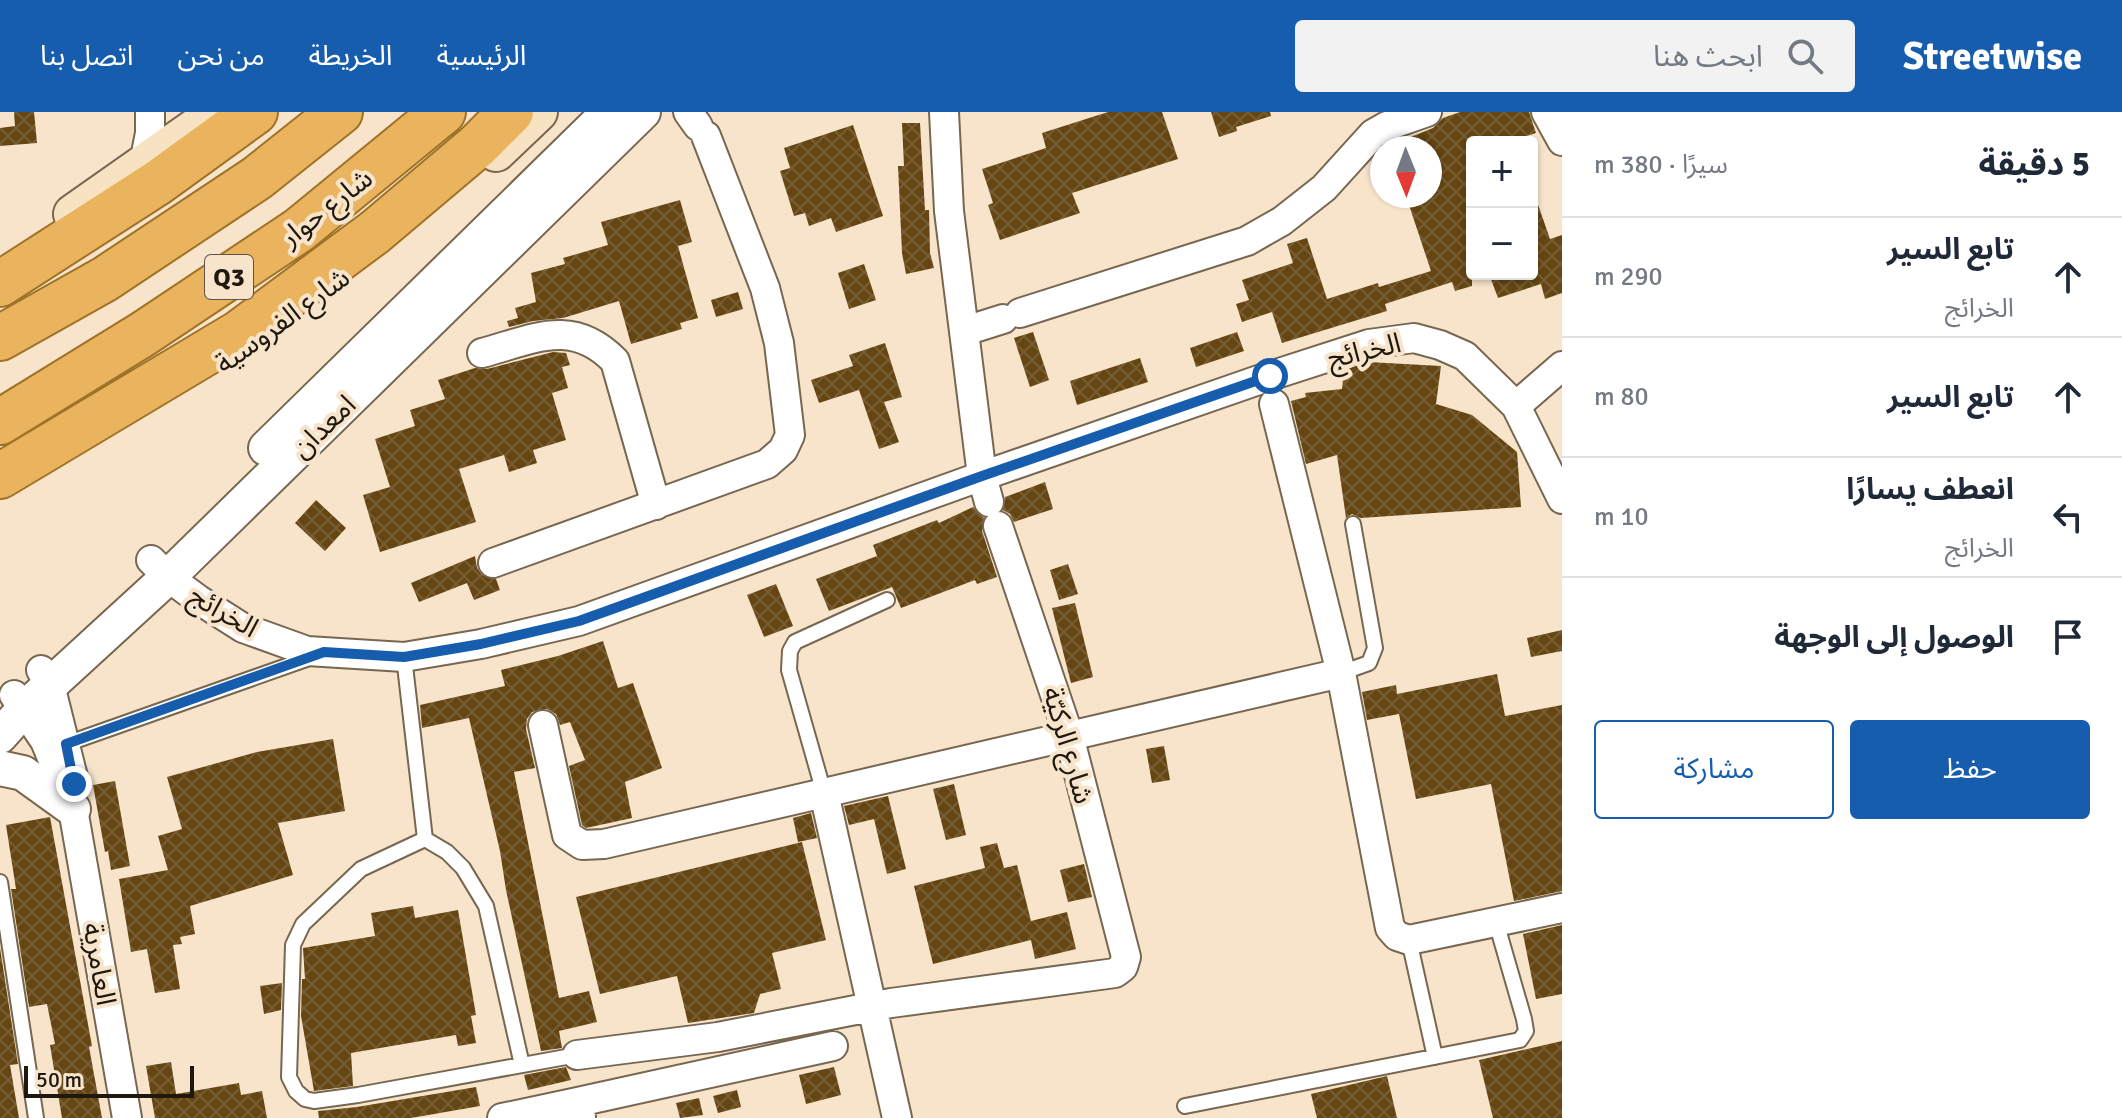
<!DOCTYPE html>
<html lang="ar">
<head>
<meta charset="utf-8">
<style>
	:root { --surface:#fff; --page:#f2f2f3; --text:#1f2937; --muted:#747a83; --line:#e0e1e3; --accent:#175dad }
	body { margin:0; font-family:Signika,"Noto Sans Arabic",sans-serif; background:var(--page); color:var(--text); direction:rtl }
	.controls { position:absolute; right:24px; top:24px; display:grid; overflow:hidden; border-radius:8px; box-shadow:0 2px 6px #0004 }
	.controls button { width:72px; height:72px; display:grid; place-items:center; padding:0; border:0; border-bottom:2px solid var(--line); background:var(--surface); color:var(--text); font:40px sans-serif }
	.compass { position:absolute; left:1370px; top:24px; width:72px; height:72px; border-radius:50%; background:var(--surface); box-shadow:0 2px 6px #0004; rotate:179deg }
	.scale { position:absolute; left:24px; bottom:20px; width:170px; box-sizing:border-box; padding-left:8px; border:4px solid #1e180f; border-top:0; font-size:22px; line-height:28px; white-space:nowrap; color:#1e180f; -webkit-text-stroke:6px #f7e4cb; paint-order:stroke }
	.stop { position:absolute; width:24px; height:24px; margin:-18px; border:6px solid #175dad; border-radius:50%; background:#fff }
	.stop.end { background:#175dad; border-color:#fff; box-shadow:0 2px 8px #0008 }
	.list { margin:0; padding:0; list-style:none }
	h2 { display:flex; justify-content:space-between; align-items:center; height:104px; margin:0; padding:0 32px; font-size:34px }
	h2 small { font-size:26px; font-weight:400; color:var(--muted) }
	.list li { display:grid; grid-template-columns:52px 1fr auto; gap:24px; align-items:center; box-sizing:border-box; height:120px; padding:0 32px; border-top:2px solid var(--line) }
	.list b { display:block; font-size:30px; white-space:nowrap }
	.list p { margin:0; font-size:26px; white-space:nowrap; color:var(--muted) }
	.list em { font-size:26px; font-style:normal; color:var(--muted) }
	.actions { display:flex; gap:16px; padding:24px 32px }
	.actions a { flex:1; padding:18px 0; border:2px solid var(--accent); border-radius:8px; text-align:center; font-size:28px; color:var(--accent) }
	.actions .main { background:var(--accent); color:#fff }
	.icon { flex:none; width:44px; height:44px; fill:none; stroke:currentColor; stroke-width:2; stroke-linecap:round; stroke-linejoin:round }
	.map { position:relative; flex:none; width:1562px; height:1006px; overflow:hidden; direction:ltr }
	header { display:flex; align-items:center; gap:48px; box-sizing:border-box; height:112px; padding:0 40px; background:var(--accent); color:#fff }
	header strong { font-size:38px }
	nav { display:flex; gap:44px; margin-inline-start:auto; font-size:28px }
	.search { width:560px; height:72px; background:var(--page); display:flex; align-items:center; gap:20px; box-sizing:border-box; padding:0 28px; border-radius:8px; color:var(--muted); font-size:30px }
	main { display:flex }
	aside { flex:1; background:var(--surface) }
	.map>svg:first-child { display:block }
	.building { fill:url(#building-cross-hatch) }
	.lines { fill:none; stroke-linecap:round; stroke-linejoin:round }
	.service-casing { stroke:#776751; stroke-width:18 }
	.minor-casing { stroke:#776751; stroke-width:32 }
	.tertiary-casing { stroke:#776751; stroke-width:38 }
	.secondary-casing { stroke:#776751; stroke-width:42 }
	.trunk-casing { stroke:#9f7228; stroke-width:48 }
	.service { stroke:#fff; stroke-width:14 }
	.minor { stroke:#fff; stroke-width:28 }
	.tertiary { stroke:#fff; stroke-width:34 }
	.secondary { stroke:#f7e3c2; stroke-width:38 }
	.trunk { stroke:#eab45e; stroke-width:44 }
	.route { stroke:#175dad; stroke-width:10 }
	.labels { text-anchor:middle; stroke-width:8; stroke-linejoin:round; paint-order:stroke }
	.shield { fill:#f7e4cb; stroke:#5f5547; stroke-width:2 }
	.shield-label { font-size:26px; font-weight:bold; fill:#1e180f }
	.street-label { font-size:28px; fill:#1e180f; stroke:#f7e4cb }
</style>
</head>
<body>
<header>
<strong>Streetwise</strong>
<div class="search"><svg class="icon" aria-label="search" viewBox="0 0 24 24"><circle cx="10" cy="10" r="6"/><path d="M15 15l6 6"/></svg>ابحث هنا</div>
<nav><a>الرئيسية</a><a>الخريطة</a><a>من نحن</a><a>اتصل بنا</a></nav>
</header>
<main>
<aside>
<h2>5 دقيقة<small>سيرًا · 380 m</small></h2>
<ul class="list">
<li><svg class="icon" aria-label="ahead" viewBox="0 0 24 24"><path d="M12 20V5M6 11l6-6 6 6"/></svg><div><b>تابع السير</b><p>الخرائج</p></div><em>290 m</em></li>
<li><svg class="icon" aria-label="ahead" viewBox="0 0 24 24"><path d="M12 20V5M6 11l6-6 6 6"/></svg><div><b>تابع السير</b></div><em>80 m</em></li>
<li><svg class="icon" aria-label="left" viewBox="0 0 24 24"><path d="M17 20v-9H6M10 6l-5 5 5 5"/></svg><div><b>انعطف يسارًا</b><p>الخرائج</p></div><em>10 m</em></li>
<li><svg class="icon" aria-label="arrive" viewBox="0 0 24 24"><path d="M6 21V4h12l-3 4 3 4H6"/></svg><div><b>الوصول إلى الوجهة</b></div></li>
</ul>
<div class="actions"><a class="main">حفظ</a><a>مشاركة</a></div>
</aside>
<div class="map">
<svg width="1562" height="1006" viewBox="0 0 1562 1006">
	<defs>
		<pattern id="building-cross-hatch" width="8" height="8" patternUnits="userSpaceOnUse" patternTransform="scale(2)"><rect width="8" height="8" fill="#654612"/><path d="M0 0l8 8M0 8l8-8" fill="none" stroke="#765d33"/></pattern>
	</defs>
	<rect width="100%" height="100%" fill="#f7e4cb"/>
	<!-- building -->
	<path class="building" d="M 14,0 L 34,0 L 37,31 L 0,34 L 0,16 L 15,14 Z
		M 1108,0 L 1162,0 L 1178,47 L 1072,81 L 1080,101 L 1000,128 L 988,93 L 993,91 L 982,57 L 1046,36 L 1042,21 Z
		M 1211,0 L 1270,0 L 1271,4 L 1236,15 L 1237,19 L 1219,25 Z
		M 1460,0 L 1529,0 L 1536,21 L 1508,30 L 1472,30 L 1472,174 L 1455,179 L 1452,170 L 1385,192 L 1387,199 L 1282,231 L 1272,200 L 1242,210 L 1236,192 L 1249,188 L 1242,168 L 1293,151 L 1287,132 L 1307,126 L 1327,187 L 1378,171 L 1379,175 L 1431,159 L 1406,84 L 1430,84 L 1430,36 L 1383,36 L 1433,16 L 1443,6 Z
		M 902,11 L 920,11 L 925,98 L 929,98 L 930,141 L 934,156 L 906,162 L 902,141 L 898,54 L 904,54 Z
		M 853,13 L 883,104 L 836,120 L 831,106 L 809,114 L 805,101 L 794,104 L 780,59 L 790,56 L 784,36 Z
		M 1532,84 L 1535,84 L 1550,127 L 1562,123 L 1562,181 L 1545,187 L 1541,172 L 1498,186 L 1489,162 L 1532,162 Z
		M 680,88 L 692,130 L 678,134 L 698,206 L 680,211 L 682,217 L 631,232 L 619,189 L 563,206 L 533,209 L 509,215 L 507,209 L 518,206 L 515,196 L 536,190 L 531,161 L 565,152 L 563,146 L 608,133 L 601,110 Z
		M 864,152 L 876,188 L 849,197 L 838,161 Z
		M 738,180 L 743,197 L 716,205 L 711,188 Z
		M 1033,220 L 1049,268 L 1030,275 L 1014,226 Z
		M 1237,220 L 1244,239 L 1196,255 L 1190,236 Z
		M 885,231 L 902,285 L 884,290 L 899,330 L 879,337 L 859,278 L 819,291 L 811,268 L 853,254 L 849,243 Z
		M 553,240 L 566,241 L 570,253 L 562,255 L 568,276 L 552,281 L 566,328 L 533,338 L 537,351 L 509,360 L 504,343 L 459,357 L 476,410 L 380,440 L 363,383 L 390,375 L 375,327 L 415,314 L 410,298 L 445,287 L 438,268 L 475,256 L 487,257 Z
		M 1140,246 L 1148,270 L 1077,293 L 1070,269 Z
		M 1368,250 L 1441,254 L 1436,292 L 1472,303 L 1517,340 L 1521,395 L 1361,406 L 1352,402 L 1346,406 L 1337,343 L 1306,352 L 1291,289 L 1306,285 L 1305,281 L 1342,277 L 1344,258 Z
		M 1045,370 L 1053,397 L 1014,410 L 1010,402 L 1003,398 L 1005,385 Z
		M 316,388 L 346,416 L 325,439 L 295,411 Z
		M 973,395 L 984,406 L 982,419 L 997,465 L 977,472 L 975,468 L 901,496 L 892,475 L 829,499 L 816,467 L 877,444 L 873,433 L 937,408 L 939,411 Z
		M 475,444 L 477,456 L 482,463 L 496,467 L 500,478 L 474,488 L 467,471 L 419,490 L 411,471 Z
		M 1068,452 L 1078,482 L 1059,488 L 1050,458 Z
		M 776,472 L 793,514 L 764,525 L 747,483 Z
		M 1075,491 L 1093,565 L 1071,571 L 1052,496 Z
		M 1562,518 L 1562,539 L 1531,545 L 1527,526 Z
		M 603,529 L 618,576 L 633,571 L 662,656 L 625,670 L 632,706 L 586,716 L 582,713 L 569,654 L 585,648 L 570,610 L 560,613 L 556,602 L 547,597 L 532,600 L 527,607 L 526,617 L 535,656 L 514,660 L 559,886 L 589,879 L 597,910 L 559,919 L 562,936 L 541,939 L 506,778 L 500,739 L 469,606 L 422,616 L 420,593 L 505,574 L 501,558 L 558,544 Z
		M 1497,562 L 1505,604 L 1562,593 L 1562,779 L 1514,789 L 1491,672 L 1416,687 L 1399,602 L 1367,608 L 1362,580 L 1396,573 L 1397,582 Z
		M 333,627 L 345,699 L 278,711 L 293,763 L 190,794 L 195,822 L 180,825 L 182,832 L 173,833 L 180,877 L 155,881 L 147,837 L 131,840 L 119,767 L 168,758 L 158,724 L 182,717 L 167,665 L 257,640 Z
		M 1164,634 L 1170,668 L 1152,671 L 1146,637 Z
		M 115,669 L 130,754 L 111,758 L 108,739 L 105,740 L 93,673 Z
		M 954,672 L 966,723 L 946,728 L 933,677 Z
		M 888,684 L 906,757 L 887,762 L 874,707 L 849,713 L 844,694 Z
		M 811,701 L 817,726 L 798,730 L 793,706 Z
		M 50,705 L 92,934 L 89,935 L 102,1006 L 62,1006 L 50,933 L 55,932 L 47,892 L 29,895 L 11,777 L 16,777 L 6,713 Z
		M 802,730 L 826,828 L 772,841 L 781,877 L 760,882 L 754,901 L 688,911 L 677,864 L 600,882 L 576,785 Z
		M 997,731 L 1004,756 L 1017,753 L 1031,809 L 1067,800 L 1076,837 L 1035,847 L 1031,828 L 933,852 L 914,774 L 985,756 L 980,735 Z
		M 1084,752 L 1092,785 L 1068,790 L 1060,758 Z
		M 413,794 L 415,806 L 458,798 L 476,903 L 471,904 L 476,931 L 458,934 L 456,923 L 351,941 L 353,974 L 314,979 L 301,904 L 302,867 L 305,867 L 303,836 L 375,824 L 371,801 Z
		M 1562,813 L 1562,882 L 1536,887 L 1523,822 Z
		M 0,836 L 18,952 L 10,953 L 19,1006 L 0,1006 Z
		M 282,871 L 281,898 L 264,902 L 260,874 Z
		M 1562,929 L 1562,1006 L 1493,1006 L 1479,948 Z
		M 171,950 L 176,982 L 239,971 L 241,983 L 262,979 L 267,1006 L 155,1006 L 146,954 Z
		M 566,955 L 571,968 L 528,978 L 524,963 Z
		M 834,955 L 841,983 L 806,992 L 799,963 Z
		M 1387,964 L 1397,1006 L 1317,1006 L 1311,982 Z
		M 476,975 L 480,994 L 411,1006 L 319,1006 L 318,999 L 357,995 Z
		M 737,978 L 741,995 L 718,1001 L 713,984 Z
		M 699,986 L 703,1003 L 680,1006 L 676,991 Z"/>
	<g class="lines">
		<defs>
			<path id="service" d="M 404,545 L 425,727 L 447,740 L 463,756 L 486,794 L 522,953
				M 1341,561 L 1369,551 L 1375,536 L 1353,412
				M 66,632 L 315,544
				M 824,681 L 789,558 L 790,539 L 795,530 L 887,488
				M 425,727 L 361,757 L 303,812 L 293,833 L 289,965 L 296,979 L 305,987 L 314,989 L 358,983 L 577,943
				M 0,770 L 36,1006
				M 1409,828 L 1435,945
				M 1185,994 L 1520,928 L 1526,919 L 1524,907 L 1496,810"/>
			<path id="minor" d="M 688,0 L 698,14
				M 944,0 L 949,99 L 982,364 L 989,390
				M 1546,0 L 1562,29
				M 144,52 L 150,21 L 150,0
				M 1020,201 L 1247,129 L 1282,109 L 1324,76 L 1373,22 L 1387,14 L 1427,0
				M 965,219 L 1003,207
				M 482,241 C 534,227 572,205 615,249 L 656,393
				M 1274,292 L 1341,561 L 1390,816 L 1397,824 L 1409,828 L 1562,796
				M 1516,294 L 1562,254
				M 151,448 L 168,465 L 199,488 L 243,516 L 307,539 L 404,545 L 481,532 L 579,509 L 982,364 L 1270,264 L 1369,232 L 1414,226 L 1440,233 L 1465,244 L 1516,294 L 1562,387
				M 493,451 L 767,352 L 783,338 L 790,323 L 779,231 L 765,176 L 706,24
				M 41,558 L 50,573 L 73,665
				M 14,583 L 45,629 L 73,697 L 127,1006
				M 543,613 L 567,723 L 582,733 L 604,732 L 1341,561
				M 824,681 L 897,1006
				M 577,943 L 718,925 L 891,891 L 1115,861 L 1123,855 L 1126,845 L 1069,624 L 998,414
				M 578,990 L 833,934
				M 502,1006 L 578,990 L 581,1005"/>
			<path id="tertiary" d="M 266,336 L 609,0
				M 0,624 L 24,597 L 168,465 L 643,0
				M 0,656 L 23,661 L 73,697"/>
			<path id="secondary" d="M 496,40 L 538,0
				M 73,102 L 218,0"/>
			<path id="trunk" d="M 0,172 L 157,71 L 255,0
				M 0,226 L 105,167 L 257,66 L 340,0
				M 0,310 L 143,222 L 299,118 L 443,0
				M 0,364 L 239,221 L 375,120 L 478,33 L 511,0"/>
		</defs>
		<!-- service casing -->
		<use href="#service" class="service-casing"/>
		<!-- minor casing -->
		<use href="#minor" class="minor-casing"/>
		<!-- tertiary casing -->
		<use href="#tertiary" class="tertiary-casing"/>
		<!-- secondary casing -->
		<use href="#secondary" class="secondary-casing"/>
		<!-- trunk casing -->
		<use href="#trunk" class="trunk-casing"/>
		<!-- service -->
		<use href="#service" class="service"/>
		<!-- minor -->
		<use href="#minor" class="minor"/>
		<!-- tertiary -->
		<use href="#tertiary" class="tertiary"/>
		<!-- secondary -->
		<use href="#secondary" class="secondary"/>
		<!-- trunk -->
		<use href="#trunk" class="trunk"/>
	</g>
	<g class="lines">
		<!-- route -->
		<path class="route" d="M 74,672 L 66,632 L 324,540 L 404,545 L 481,532 L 579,509 L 982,364 L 1270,264"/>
	</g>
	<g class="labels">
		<!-- shield labels -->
		<rect class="shield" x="205" y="143" width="48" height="44" rx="6"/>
		<g class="shield-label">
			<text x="229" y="174">Q3</text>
		</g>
		<!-- street labels -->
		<g class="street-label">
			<text transform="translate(326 95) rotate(-38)" y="10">شارع حوار</text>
			<text transform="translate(282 208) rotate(-36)" y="10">شارع الفروسية</text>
			<text transform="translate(1364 238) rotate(-13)" y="10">الخرائج</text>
			<text transform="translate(323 314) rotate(-44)" y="10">امعدان</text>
			<text transform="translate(224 499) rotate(30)" y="10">الخرائج</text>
			<text transform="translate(1069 633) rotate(74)" y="10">شارع الركيّة</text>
			<text transform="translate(100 852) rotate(80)" y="10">العامرية</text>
		</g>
	</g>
</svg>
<div class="controls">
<button>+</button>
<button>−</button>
</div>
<svg class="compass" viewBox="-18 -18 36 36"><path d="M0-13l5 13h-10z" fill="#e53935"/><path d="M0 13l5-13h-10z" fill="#747a83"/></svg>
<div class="scale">50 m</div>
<div class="stop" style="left:1270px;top:264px"></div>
<div class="stop end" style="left:74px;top:672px"></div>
</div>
</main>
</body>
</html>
